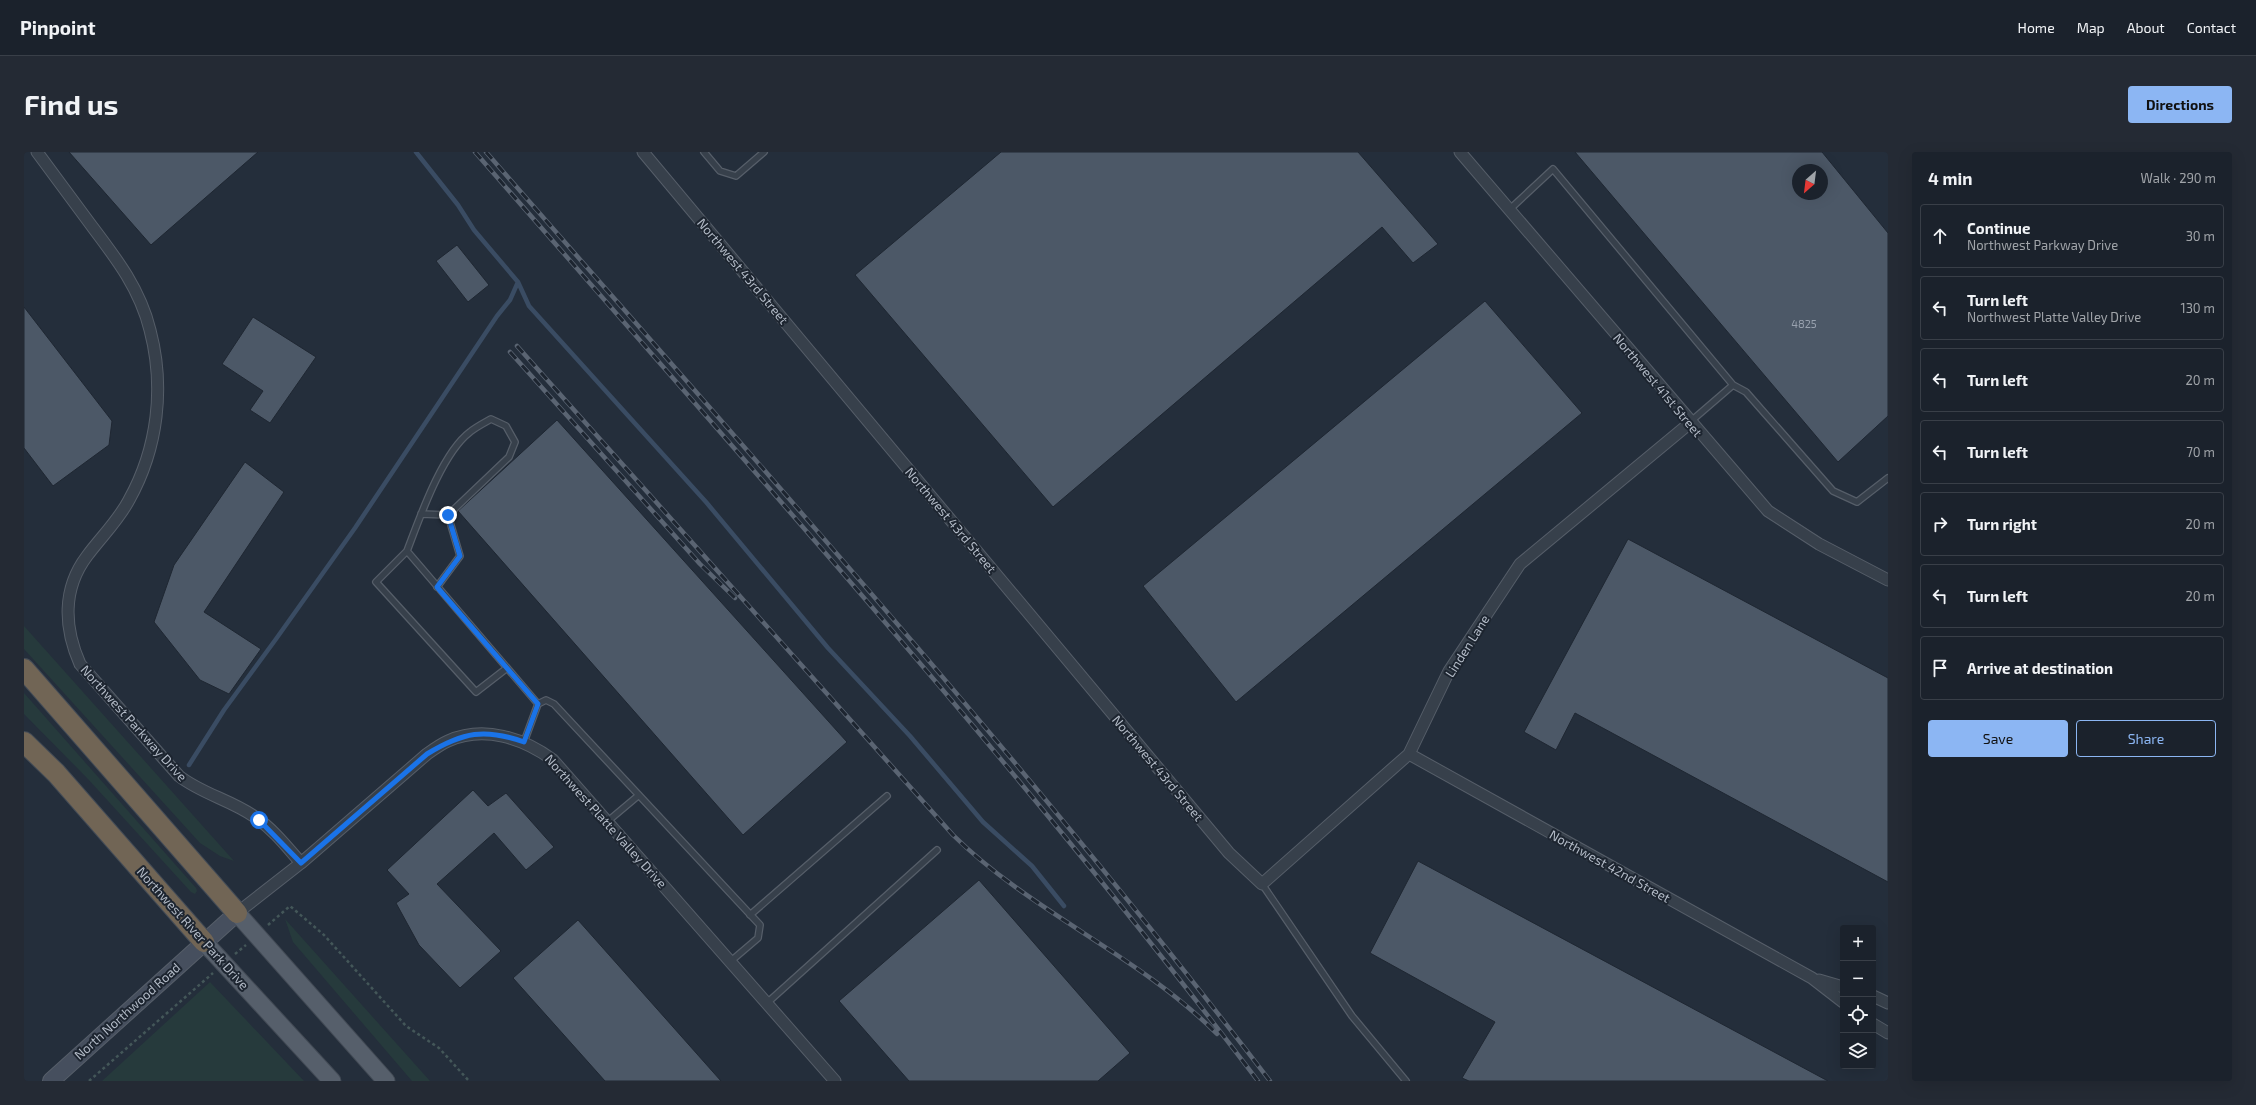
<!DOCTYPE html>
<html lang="en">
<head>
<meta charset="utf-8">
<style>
	:root { --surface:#1b222c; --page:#242a34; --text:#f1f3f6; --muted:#a0a4a9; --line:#393f48; --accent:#8cb6f3 }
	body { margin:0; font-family:"Exo 2",sans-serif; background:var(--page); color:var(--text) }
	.controls { position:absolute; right:12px; bottom:12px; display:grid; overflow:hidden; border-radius:4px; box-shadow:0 4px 16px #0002 }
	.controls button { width:36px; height:36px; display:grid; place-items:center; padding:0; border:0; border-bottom:1px solid var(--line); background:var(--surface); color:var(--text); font:20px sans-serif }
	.compass { position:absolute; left:1768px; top:12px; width:36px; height:36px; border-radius:50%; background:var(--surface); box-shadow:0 4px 16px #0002; rotate:208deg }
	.stop { position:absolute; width:12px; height:12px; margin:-9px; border:3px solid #1a73e8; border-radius:50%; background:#fff }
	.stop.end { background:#1a73e8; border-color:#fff; box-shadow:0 1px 4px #0008 }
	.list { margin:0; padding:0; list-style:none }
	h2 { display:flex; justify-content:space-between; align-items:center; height:52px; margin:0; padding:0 16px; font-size:17px }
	h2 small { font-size:13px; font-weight:400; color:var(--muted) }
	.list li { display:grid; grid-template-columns:26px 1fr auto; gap:12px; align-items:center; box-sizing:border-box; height:64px; margin:0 8px 8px; padding:0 8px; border:1px solid var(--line); border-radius:4px }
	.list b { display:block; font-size:15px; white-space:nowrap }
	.list p { margin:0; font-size:13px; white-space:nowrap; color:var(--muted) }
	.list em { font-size:13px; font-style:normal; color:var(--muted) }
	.actions { display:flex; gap:8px; padding:12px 16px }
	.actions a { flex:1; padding:9px 0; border:1px solid var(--accent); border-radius:4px; text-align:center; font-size:14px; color:var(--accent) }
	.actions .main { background:var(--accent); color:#111 }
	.icon { flex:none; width:22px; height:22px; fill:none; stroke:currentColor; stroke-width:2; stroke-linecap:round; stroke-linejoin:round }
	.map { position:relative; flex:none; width:1864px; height:929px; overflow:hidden; border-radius:4px }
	header { display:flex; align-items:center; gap:24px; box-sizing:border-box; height:56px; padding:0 20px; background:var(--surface); border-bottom:1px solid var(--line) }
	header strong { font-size:19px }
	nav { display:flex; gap:22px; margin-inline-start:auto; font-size:14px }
	.intro { display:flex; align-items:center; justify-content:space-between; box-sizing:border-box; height:96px; padding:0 24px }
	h1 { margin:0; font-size:28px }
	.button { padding:10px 18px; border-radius:4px; background:var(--accent); color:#111; font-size:14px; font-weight:700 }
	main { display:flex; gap:24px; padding:0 24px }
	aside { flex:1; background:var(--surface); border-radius:4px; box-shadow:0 4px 16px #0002 }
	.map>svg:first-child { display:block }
	.green { fill:#263a3c }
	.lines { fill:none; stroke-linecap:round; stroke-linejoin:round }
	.stream { stroke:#3a4c63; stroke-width:4.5 }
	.building { fill:#4c5867; stroke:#1f2732; fill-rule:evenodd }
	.lane-casing { stroke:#565e69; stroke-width:8 }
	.street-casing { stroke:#565e69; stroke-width:13 }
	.secondary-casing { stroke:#565e69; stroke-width:18 }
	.primary-casing { stroke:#414954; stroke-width:19 }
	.highway-casing { stroke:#434b56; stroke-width:22 }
	.path { stroke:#445759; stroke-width:2.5; stroke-dasharray:3 3; stroke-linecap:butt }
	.lane { stroke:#37404b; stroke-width:5.5 }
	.street { stroke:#37404b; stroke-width:11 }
	.secondary { stroke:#464f5e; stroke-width:16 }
	.primary { stroke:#565f6b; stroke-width:17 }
	.highway { stroke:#716555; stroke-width:20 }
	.rail-casing { stroke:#5a6472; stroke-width:4.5 }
	.rail { stroke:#1d2530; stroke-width:3; stroke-dasharray:9; stroke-linecap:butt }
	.route { stroke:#1a73e8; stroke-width:5 }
	.labels { text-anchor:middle; stroke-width:4; stroke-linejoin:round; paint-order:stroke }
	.number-label { font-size:11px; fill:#99a2af }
	.street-label { font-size:13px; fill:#b3bbc7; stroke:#1d2530 }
</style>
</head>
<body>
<header>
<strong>Pinpoint</strong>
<nav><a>Home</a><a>Map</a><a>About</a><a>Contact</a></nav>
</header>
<div class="intro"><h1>Find us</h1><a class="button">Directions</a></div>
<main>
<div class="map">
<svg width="1864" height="929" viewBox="0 0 1864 929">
	<rect width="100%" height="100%" fill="#242e3b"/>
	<!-- green -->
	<path class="green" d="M 0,474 L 210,709 L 196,704 L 176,691 L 0,497 Z
		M 0,541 L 172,736 L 173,739 L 171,742 L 167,740 L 64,627 L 0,562 Z
		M 261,767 L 406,929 L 388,929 L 269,790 Z
		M 186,830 L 280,929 L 78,929 Z"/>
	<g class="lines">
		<!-- stream -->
		<path class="stream" d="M 392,0 L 434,53 L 450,78 L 494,130 L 505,154 L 682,350 L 804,496 L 886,584 L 959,670 L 1008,714 L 1040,754
			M 165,613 L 200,558 L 252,487 L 331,376 L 473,164 L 486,148 L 494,130"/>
	</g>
	<!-- building -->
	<path class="building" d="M 45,0 L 234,0 L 127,93 Z
		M 977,0 L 1334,0 L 1414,92 L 1389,111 L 1358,75 L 1029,355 L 831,123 Z
		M 1551,0 L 1798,0 L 1864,81 L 1864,264 L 1814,310 ZM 1774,18 L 1798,18 L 1798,42 L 1774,42 Z
		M 433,93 L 465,133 L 444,150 L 412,109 Z
		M 1461,149 L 1558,261 L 1212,550 L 1119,434 Z
		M 0,155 L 88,269 L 85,293 L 29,334 L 0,296 Z
		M 229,165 L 292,205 L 246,271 L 226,258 L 239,239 L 198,212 Z
		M 533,268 L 823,590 L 719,683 L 434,359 Z
		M 221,310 L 260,340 L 180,460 L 237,497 L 205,542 L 176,528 L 130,470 L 150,413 Z
		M 1604,387 L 1864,526 L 1864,730 L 1551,561 L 1532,598 L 1500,580 Z
		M 449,638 L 464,654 L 482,641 L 530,695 L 502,718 L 470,681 L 413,732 L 477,799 L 436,836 L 395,793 L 372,751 L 385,742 L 363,718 Z
		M 1394,709 L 1804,929 L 1445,929 L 1438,926 L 1471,870 L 1346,801 Z
		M 955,728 L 1106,901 L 1074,929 L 885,929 L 815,849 Z
		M 554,768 L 697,929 L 581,929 L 489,826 Z"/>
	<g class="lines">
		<defs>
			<path id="lane" d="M 680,0 L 696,19 L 712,24 L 740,0
				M 1485,58 L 1529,17 L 1709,233 L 1666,270
				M 1709,233 L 1722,240 L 1809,339 L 1833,350 L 1864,326
				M 397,362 L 424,363
				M 383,399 L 352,430 L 452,540 L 483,516
				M 413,435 L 436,404 L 424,363 L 485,305 L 491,290 L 482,274 L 467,267 C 460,271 452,275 446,280 C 418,301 396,365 383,399 L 514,552
				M 500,590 L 514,552 L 522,548 L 530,552 L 736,773 L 734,786 L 707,809
				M 584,669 L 615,643
				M 1238,732 L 1328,864 L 1382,929
				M 726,763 L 863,644
				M 743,851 L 913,698"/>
			<path id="street" d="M 13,0 C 31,24 49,49 67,73 C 92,106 116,137 126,178 C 141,235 134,296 105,348 C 94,369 77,385 63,404 C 38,437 40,476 56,512 L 155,624 C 178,642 207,648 231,665 C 249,677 263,695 277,711
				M 619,0 L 1205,701 L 1238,732 L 1385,602 L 1425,519 L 1496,412 L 1666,271
				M 1436,0 L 1744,359 L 1795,392 L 1864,428
				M 1385,602 L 1788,826 L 1819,850
				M 213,761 L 277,711 L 403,602 C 410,597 417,592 424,589 C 460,573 499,586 529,608 L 811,929
				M 1795,828 L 1819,835
				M 1849,844 L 1864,851
				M 1849,872 L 1864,881"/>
			<path id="secondary" d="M 27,929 L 213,761"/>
			<path id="primary" d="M 213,761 L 362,929
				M 180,790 L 308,929"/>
			<path id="highway" d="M 0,517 L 213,761
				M 0,590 L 32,621 L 180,790"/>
		</defs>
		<!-- lane casing -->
		<use href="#lane" class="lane-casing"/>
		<!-- street casing -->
		<use href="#street" class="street-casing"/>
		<!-- secondary casing -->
		<use href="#secondary" class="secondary-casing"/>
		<!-- primary casing -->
		<use href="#primary" class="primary-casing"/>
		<!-- highway casing -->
		<use href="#highway" class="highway-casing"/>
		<!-- path -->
		<path class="path" d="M 244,773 L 266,754 L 300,783 L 382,874 L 415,896 L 445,929
			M 211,802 L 222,793
			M 65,929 L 189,821"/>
		<!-- lane -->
		<use href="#lane" class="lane"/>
		<!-- street -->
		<use href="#street" class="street"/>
		<!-- secondary -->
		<use href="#secondary" class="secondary"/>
		<!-- primary -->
		<use href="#primary" class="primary"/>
		<!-- highway -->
		<use href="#highway" class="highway"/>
		<defs>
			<path id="rail" d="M 451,0 C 717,305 989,606 1234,929
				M 462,0 C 729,306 1000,607 1246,929
				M 493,194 L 929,683 C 1008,761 1115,803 1193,882
				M 486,200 L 676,412 L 711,446"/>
		</defs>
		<!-- rail casing -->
		<use href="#rail" class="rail-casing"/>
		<!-- rail -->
		<use href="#rail" class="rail"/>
	</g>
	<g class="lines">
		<!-- route -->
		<path class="route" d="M 235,668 L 277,711 L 403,602 C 439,580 461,576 500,590 L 514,552 L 413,435 L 436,404 L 424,363"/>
	</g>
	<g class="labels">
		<!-- number labels -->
		<g class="number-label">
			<text x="1780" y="176">4825</text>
		</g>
		<!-- street labels -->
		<g class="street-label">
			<text transform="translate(719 119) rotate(50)" y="5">Northwest 43rd Street</text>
			<text transform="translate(1634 233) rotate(50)" y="5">Northwest 41st Street</text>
			<text transform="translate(927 368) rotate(50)" y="5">Northwest 43rd Street</text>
			<text transform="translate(1443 494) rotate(-58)" y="5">Linden Lane</text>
			<text transform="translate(110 571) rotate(48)" y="5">Northwest Parkway Drive</text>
			<text transform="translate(1134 616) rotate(50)" y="5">Northwest 43rd Street</text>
			<text transform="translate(582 669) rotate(48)" y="5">Northwest Platte Valley Drive</text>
			<text transform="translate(1586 714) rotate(29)" y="5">Northwest 42nd Street</text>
			<text transform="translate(169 776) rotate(48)" y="5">Northwest River Park Drive</text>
			<text transform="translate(103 859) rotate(-42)" y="5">North Northwood Road</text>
		</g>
	</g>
</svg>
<div class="controls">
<button>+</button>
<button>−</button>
<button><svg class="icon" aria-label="locate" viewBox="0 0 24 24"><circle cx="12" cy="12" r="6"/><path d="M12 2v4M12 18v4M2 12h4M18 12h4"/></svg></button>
<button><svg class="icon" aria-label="layers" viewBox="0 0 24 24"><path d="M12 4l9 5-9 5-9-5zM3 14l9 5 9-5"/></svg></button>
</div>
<svg class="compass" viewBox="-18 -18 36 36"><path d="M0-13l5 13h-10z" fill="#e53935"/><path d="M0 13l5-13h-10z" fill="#a0a4a9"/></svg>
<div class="stop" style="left:235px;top:668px"></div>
<div class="stop end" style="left:424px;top:363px"></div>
</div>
<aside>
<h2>4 min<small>Walk · 290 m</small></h2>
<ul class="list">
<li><svg class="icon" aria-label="ahead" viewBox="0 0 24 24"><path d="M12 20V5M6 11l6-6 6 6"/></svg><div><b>Continue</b><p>Northwest Parkway Drive</p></div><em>30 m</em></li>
<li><svg class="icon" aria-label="left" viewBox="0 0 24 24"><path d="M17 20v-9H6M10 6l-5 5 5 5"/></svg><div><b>Turn left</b><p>Northwest Platte Valley Drive</p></div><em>130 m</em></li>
<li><svg class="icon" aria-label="left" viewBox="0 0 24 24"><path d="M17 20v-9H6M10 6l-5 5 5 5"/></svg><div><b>Turn left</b></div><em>20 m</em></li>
<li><svg class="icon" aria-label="left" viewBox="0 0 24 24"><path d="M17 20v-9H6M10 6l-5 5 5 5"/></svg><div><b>Turn left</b></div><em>70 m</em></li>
<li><svg class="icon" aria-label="right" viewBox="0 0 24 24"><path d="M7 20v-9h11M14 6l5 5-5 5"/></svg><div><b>Turn right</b></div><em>20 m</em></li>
<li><svg class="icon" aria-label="left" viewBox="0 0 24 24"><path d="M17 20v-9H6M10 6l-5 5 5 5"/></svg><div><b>Turn left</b></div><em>20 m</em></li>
<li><svg class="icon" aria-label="arrive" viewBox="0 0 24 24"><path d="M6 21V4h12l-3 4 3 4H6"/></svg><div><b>Arrive at destination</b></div></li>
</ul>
<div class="actions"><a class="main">Save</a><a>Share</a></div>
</aside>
</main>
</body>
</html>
